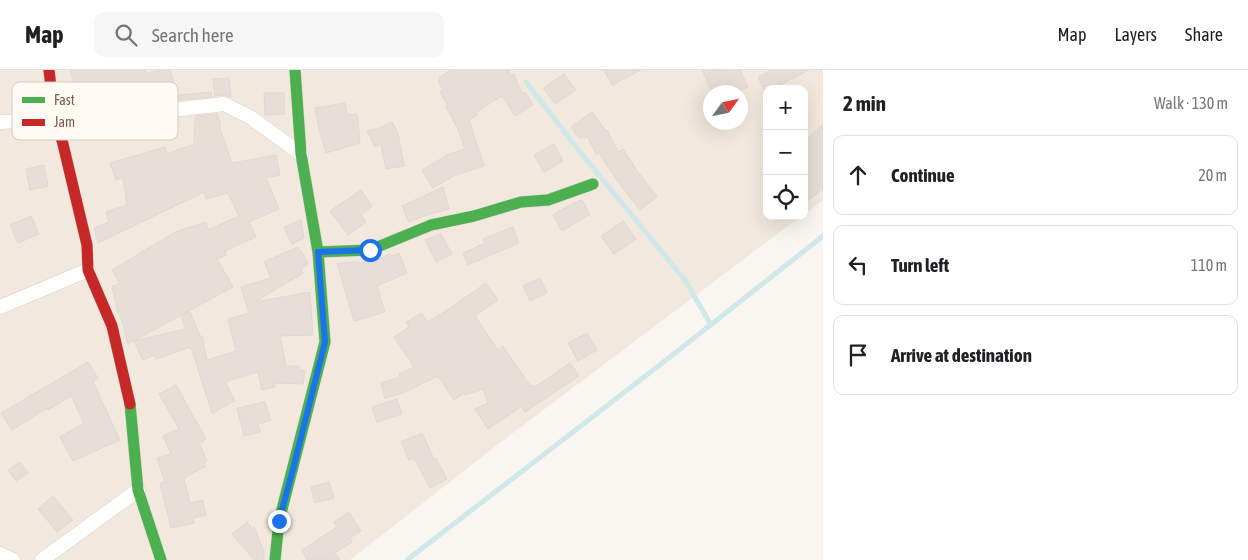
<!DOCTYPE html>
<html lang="en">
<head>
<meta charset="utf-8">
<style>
	:root { --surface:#fff; --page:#f6f6f6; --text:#202124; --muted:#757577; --line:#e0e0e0 }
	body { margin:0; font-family:"Asap Condensed",sans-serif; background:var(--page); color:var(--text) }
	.controls { position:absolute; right:15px; top:15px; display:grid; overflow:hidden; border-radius:10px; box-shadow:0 5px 20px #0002 }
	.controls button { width:45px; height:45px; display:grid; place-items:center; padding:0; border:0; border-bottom:1px solid var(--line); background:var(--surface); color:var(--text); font:25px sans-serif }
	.compass { position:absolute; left:703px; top:15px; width:45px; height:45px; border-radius:50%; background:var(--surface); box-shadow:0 5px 20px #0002; rotate:57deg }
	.stop { position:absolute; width:15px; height:15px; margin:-11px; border:4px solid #1a73e8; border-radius:50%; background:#fff }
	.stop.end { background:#1a73e8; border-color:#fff; box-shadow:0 1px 5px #0008 }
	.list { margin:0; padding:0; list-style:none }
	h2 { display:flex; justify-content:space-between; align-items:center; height:65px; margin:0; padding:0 20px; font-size:21px }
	h2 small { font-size:16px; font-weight:400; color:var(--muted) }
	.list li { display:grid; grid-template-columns:32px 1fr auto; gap:15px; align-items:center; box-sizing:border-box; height:80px; margin:0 10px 10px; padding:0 10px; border:1px solid var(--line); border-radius:10px }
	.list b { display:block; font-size:19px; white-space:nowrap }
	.list em { font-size:16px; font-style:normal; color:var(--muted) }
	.icon { flex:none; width:28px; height:28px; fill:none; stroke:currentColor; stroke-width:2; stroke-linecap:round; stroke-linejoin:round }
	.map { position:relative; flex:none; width:823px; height:490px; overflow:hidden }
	header { display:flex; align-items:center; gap:30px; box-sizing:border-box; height:70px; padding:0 25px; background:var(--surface); border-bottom:1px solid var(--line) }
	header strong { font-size:24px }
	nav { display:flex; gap:28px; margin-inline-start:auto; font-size:18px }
	.search { width:350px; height:45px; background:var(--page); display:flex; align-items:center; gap:12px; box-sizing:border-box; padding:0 18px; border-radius:10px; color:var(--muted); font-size:19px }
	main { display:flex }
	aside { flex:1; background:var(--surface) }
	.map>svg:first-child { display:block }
	.residential { fill:#f2e8de; fill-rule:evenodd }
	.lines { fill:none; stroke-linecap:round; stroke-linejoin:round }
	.stream { stroke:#d0e8ea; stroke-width:5 }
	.building { fill:#e6ded7; stroke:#e2d8d2 }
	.street-casing { stroke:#d7d1cb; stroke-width:15 }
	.fast-casing { stroke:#d9d2cb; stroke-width:12 }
	.jam-casing { stroke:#d9d2cb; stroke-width:12 }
	.street { stroke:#fefefd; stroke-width:14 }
	.fast { stroke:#4caf50; stroke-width:11 }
	.jam { stroke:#c62828; stroke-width:11 }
	.route { stroke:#1a73e8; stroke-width:6 }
	.key { fill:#fffaf3; stroke:#d7cbc1; stroke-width:1 }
	.key-label { font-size:14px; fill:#7a5c4d }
</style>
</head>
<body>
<header>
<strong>Map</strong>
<div class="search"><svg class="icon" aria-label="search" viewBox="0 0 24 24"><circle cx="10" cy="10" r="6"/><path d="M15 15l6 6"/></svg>Search here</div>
<nav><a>Map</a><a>Layers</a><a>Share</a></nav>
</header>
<main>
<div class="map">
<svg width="823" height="490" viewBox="0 0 823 490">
	<rect width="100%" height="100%" fill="#f9f5f0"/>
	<!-- residential -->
	<path class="residential" d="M 0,0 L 823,0 L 823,130 L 804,144 L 804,19 L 767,19 L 767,146 L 801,146 L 497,375 L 350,490 L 0,490 ZM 710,22 L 740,22 L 740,52 L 710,52 Z"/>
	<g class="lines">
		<!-- stream -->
		<path class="stream" d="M 526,12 L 580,82 L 685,210 L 711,255
			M 407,490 L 670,287 L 823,166"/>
	</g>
	<!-- building -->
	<path class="building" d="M 70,0 L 145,0 L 146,4 L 159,0 L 170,0 L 178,26 L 162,32 L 159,23 L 120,37 L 120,34 L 102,38 L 75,40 L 71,21 L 76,20 Z
		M 452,0 L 509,0 L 510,5 L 514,4 L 522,24 L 525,22 L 533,35 L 515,46 L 502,26 L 476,42 L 478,44 L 469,50 L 484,96 L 454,106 L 433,118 L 422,100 L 449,84 L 465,79 L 458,59 L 446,37 L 448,36 L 440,22 L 443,20 L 438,10 L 440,8 L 439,7 Z
		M 604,0 L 641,0 L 612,15 Z
		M 702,0 L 740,0 L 748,17 L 736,22 L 712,22 Z
		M 771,0 L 809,0 L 772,19 L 767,19 L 767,21 L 764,23 L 764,20 L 758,7 Z
		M 564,4 L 576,20 L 555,34 L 543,18 Z
		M 229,8 L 231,27 L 224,25 L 215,26 L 213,9 Z
		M 211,22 L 212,27 L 178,30 L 178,25 Z
		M 264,23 L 284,23 L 285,44 L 265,45 Z
		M 345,33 L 347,45 L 357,44 L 360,73 L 326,83 L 320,63 L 315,38 Z
		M 592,42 L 606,61 L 607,60 L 618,82 L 623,79 L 633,94 L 632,94 L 657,127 L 640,140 L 618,112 L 599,83 L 596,84 L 587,66 L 585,68 L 579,68 L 571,57 Z
		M 217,44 L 221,56 L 219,56 L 232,93 L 276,85 L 280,105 L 266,108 L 279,139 L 249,152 L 256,167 L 225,181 L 226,185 L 217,189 L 233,217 L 181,245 L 190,242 L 200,266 L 202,266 L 207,290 L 236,281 L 228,249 L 249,243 L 241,217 L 271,208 L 264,192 L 298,177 L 308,192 L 308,194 L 301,199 L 303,203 L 255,232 L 310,222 L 313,265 L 280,266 L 286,296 L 299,296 L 300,300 L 305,300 L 303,314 L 274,313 L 275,317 L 262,320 L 258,302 L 225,312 L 235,331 L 212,343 L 191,277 L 156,289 L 155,285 L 143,290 L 134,271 L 185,259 L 181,245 L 128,274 L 123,254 L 118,242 L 112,216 L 120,214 L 112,200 L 175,162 L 206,152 L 208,160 L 239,146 L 228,123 L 206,129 L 204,122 L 98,173 L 94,158 L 109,152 L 106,142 L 127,135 L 123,108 L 116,110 L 110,93 L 165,77 L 167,84 L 194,74 L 195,46 Z
		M 392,52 L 398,63 L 404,96 L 386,99 L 381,74 L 375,77 L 367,61 L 380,58 Z
		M 823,55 L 823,119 L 804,133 L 804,71 Z
		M 554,74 L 563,91 L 544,102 L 534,85 Z
		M 44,95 L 48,116 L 30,120 L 26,99 Z
		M 443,117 L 449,139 L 427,145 L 409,152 L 402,136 Z
		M 361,120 L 372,136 L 361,145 L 366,152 L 348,165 L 330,141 Z
		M 582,130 L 590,144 L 562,161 L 553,145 L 574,133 Z
		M 31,146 L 39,164 L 18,173 L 10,155 Z
		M 301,150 L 304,168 L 292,174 L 284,157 Z
		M 623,151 L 636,169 L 614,184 L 601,166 Z
		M 513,157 L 519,173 L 468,195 L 463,183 L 485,173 L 483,169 Z
		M 441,164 L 452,184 L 436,192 L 425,170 Z
		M 399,183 L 407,203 L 377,216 L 385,242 L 354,251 L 337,193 L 359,192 L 359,193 L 363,192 L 374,191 L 390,184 L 391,186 Z
		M 540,208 L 547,223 L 530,231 L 523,216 Z
		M 486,213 L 498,230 L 475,246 L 498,280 L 503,276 L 531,317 L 533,315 L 535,317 L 570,293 L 579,306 L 525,342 L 521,337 L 488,359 L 475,339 L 488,333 L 483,319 L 465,325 L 464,323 L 454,330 L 438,306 L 403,323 L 385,328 L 381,313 L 400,307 L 399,304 L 414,297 L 394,267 L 409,257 L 406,252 L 422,243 L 427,252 L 440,245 Z
		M 587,263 L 597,280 L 578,291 L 568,273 Z
		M 88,292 L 98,308 L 93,312 L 120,370 L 73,391 L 60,367 L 84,353 L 71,326 L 48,340 L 47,338 L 12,360 L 1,343 Z
		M 176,315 L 206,369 L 199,373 L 207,391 L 204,393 L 206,396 L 184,408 L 190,433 L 203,430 L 206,445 L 193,448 L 194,453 L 171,458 L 160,413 L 165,412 L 157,388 L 171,384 L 163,366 L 179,359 L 159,324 Z
		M 397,329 L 402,344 L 377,352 L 372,337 Z
		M 265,332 L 271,350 L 258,354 L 260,362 L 244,366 L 237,338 Z
		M 422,363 L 434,389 L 436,388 L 447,409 L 430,418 L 414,388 L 409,390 L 401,372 Z
		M 20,392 L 28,403 L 16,411 L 8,400 Z
		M 329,412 L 334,428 L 315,433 L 311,417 Z
		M 53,426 L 73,450 L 57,462 L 38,439 Z
		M 349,442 L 361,461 L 350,468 L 352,472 L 335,483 L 340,490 L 307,490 L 302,480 L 337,457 L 334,452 Z
		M 247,452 L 252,459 L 254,457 L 264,482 L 264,490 L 254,490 L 232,464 Z"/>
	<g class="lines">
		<defs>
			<path id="street" d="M 0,52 L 121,46 L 224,34 L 250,47 L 301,84
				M 0,237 L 88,200
				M 0,484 L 13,490
				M 42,490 L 138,420"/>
			<path id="fast" d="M 318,182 L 370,180 L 431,155 L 474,146 L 521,132 L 548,130 L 593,114
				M 130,334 L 138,420 L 161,490
				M 275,490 L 279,451 L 325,272 L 318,182 L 301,84 L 295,0"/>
			<path id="jam" d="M 49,0 L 51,17 L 51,50 L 62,70 L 87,175 L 88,200 L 112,256 L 130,334"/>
		</defs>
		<!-- street casing -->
		<use href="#street" class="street-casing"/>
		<!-- fast casing -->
		<use href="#fast" class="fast-casing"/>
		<!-- jam casing -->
		<use href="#jam" class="jam-casing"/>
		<!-- street -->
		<use href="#street" class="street"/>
		<!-- fast -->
		<use href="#fast" class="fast"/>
		<!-- jam -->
		<use href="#jam" class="jam"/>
	</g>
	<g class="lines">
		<!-- route -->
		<path class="route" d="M 279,451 L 293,399 L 325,272 L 318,182 L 370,180"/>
	</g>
	<!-- legend -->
	<rect x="12" y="12" width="166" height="58" rx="8" class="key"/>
	<rect x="22" y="27" width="23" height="6" fill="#4caf50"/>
	<rect x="22" y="49" width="23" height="7" fill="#c62828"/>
	<g class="key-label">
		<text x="54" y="35">Fast</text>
		<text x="54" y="57">Jam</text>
	</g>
</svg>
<div class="controls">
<button>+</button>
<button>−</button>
<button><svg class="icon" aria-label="locate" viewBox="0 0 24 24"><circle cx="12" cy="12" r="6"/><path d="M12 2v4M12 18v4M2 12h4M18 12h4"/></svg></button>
</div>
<svg class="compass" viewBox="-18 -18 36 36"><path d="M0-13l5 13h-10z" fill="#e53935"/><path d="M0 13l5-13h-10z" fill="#757577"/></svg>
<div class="stop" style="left:370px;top:180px"></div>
<div class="stop end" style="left:279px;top:451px"></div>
</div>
<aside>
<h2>2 min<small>Walk · 130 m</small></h2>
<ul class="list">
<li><svg class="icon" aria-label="ahead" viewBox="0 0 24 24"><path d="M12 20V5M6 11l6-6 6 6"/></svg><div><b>Continue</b></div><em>20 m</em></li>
<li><svg class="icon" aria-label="left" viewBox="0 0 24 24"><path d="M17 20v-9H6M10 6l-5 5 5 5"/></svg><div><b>Turn left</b></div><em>110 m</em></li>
<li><svg class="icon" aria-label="arrive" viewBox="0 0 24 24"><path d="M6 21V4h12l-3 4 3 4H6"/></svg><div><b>Arrive at destination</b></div></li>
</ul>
</aside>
</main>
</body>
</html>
